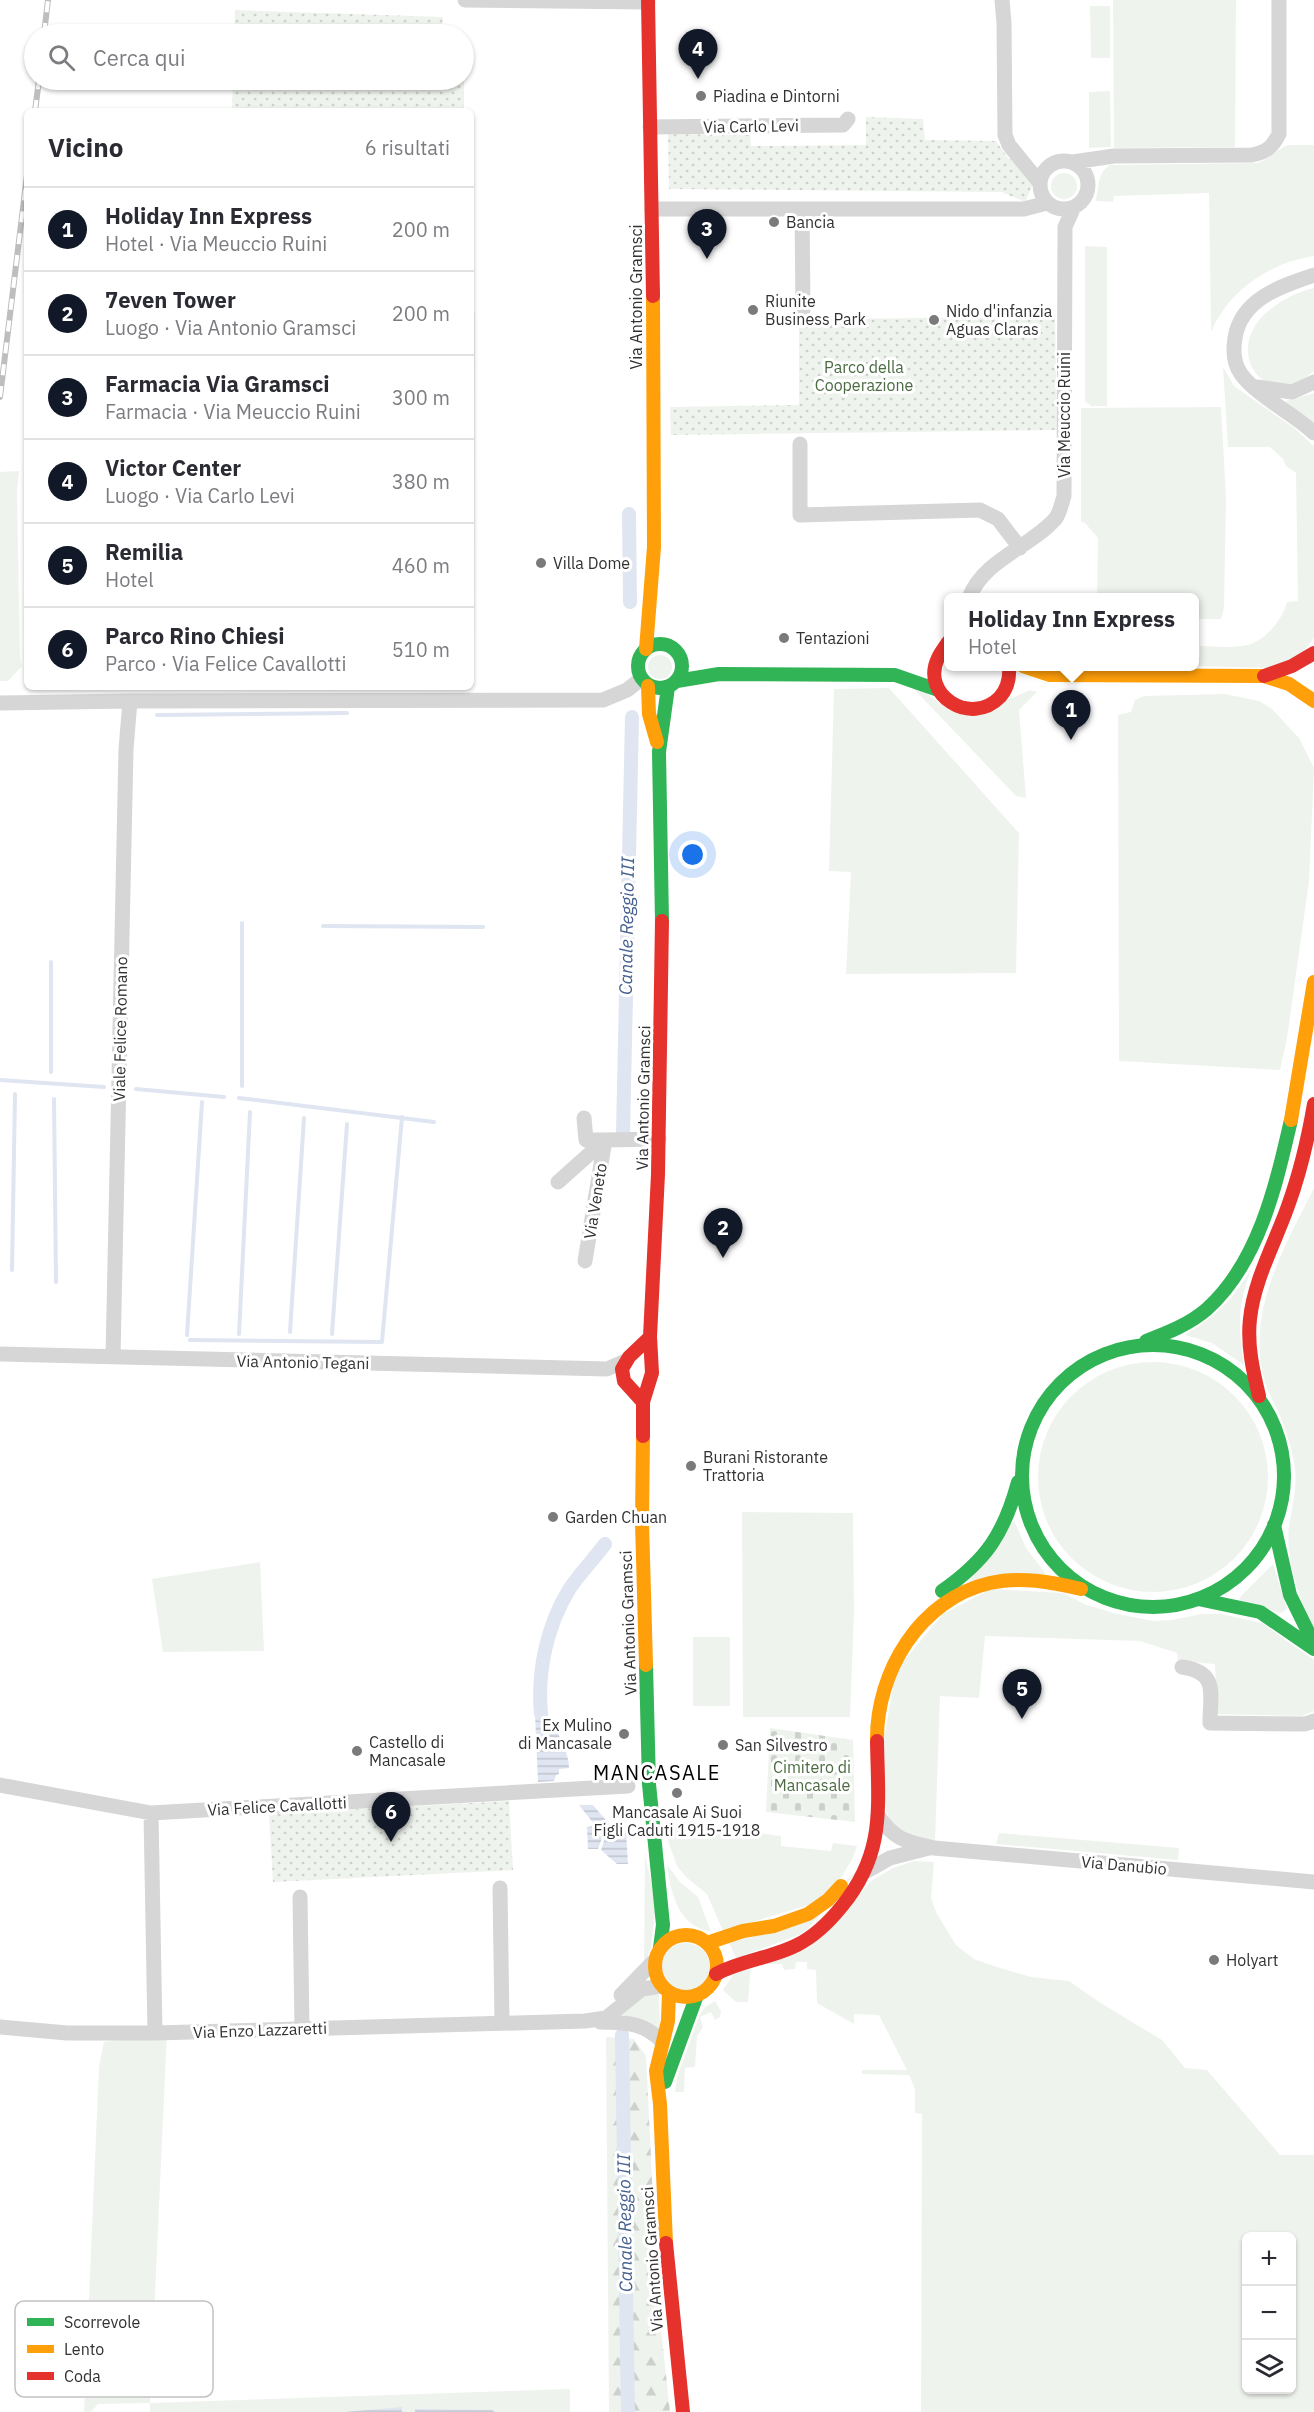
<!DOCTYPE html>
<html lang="it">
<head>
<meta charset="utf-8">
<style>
	:root { --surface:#fff; --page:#f7f7f7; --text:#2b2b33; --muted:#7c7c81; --line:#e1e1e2; --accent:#111827 }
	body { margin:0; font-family:"IBM Plex Sans",sans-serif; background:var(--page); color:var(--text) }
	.controls { position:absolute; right:18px; bottom:18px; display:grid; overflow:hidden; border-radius:9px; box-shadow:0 2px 4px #0004 }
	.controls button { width:54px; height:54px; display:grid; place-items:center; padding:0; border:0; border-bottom:2px solid var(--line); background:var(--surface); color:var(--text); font:30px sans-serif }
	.you { position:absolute; left:693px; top:855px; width:21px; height:21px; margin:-15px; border:4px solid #fff; border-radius:50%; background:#1a73e8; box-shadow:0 0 0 9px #1a73e833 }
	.badge { display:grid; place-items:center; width:39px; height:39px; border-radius:50%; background:var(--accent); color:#fff; font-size:20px; font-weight:700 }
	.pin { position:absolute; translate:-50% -50px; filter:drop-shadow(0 2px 3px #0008) }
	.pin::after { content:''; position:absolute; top:32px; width:21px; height:18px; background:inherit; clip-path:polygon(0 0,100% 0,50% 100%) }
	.popup { position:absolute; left:944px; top:593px; width:255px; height:78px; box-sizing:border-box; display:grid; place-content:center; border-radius:9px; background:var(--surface); filter:drop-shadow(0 2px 4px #0005); font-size:20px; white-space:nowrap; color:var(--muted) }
	.popup b { font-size:22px; color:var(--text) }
	.popup::after { content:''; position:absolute; left:50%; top:100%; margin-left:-12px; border:12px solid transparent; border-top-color:var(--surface) }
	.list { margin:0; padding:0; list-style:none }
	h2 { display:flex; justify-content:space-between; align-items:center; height:78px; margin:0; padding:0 24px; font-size:26px }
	h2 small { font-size:20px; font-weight:400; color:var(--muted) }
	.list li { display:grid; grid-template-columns:39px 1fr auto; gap:18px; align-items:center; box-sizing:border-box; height:84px; padding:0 24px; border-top:2px solid var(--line) }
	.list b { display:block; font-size:22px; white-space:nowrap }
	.list p { margin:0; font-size:20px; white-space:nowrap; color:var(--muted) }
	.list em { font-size:20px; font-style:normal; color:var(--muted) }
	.icon { flex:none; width:33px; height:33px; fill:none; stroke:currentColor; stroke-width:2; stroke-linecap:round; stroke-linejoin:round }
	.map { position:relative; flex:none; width:1314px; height:2412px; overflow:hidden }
	.search { position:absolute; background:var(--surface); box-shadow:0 2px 4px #0004; left:24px; top:24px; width:450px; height:66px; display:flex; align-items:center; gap:15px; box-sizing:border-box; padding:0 21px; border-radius:33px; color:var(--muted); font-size:22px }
	.panel { position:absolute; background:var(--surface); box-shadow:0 2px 4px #0004; left:24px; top:108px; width:450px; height:582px; border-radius:9px }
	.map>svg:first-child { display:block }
	.green { fill:#eff3ed; fill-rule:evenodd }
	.forest { fill:url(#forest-firs) }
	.cemetery { fill:url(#cemetery-stones) }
	.park { fill:url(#park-dots) }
	.water { fill:url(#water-rules) }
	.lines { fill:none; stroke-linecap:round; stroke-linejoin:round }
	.stream { stroke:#dfe5f1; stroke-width:4 }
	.canal { stroke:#dfe5f1; stroke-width:14 }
	.street { stroke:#d6d6d6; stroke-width:15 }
	.fast { stroke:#30b455; stroke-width:14 }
	.slow { stroke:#ff9f0a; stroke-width:14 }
	.jam { stroke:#e5322d; stroke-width:14 }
	.rail-casing { stroke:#bebebe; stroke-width:6 }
	.rail { stroke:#fff; stroke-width:4; stroke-dasharray:11; stroke-linecap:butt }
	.poi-dot { fill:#7a7a7a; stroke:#fff; stroke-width:2 }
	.labels { text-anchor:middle; stroke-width:6; stroke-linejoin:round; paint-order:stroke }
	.poi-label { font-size:16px; fill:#323232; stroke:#fff; text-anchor:start }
	.street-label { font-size:16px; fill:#323232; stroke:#fff }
	.park-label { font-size:16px; fill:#4b6b42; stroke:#fff }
	.water-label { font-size:18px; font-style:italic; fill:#46608f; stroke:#fff }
	.quarter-label { font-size:20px; letter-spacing:1.5px; fill:#000; stroke:#fff }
	.key { fill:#fff; stroke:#c2c2c2; stroke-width:1.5 }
	.key-label { font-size:16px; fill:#323232 }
</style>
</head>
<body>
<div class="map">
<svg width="1314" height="2412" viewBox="0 0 1314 2412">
	<defs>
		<pattern id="forest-firs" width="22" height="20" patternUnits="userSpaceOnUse" patternTransform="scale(1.5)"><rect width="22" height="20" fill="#eff3ed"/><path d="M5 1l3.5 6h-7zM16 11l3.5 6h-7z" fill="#cdd1cc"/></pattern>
		<pattern id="cemetery-stones" width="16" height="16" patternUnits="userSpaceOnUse" patternTransform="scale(1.5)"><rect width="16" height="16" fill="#eff3ed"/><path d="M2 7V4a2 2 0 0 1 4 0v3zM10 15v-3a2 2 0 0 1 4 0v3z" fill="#cdd1cc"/></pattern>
		<pattern id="park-dots" width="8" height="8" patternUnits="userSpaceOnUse" patternTransform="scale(1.5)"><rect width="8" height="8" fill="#eff3ed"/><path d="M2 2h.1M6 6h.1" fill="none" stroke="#cdd1cc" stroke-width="1.8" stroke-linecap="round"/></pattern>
		<pattern id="water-rules" width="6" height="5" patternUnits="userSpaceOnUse" patternTransform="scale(1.5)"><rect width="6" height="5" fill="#dfe5f1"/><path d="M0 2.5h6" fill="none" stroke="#c0c5cf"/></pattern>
	</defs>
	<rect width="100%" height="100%" fill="#fff"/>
	<!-- green -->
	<path class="green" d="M 1113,0 L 1236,0 L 1235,147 L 1114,148 Z
		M 1090,6 L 1110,6 L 1110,58 L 1091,58 Z
		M 1110,91 L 1111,147 L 1089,148 L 1089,92 Z
		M 1289,145 L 1314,145 L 1314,256 C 1269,263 1229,290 1211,332 L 1209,193 L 1114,196 L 1113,202 L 1095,201 C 1101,187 1095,175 1110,165 L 1257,163 C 1271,159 1277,148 1289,145 Z
		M1051 186a13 13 0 1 1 26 0a13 13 0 1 1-26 0Z
		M 1085,246 L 1107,247 L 1107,406 L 1091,406 L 1085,401 Z
		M 1314,288 L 1314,371 C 1263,416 1216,345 1276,305 C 1287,297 1301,291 1314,288 Z
		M 1223,367 L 1234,386 L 1294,428 L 1314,446 L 1314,638 L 1303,652 L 1274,668 L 1194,666 L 1194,658 L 1200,657 L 1200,646 C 1214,646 1228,648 1242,646 C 1263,644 1282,621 1287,602 L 1298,601 L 1296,473 L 1286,466 L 1283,459 L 1270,447 L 1228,447 Z
		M 1314,393 L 1314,425 L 1287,404 L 1286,401 Z
		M 1221,407 L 1226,498 L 1224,608 L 1221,619 L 1194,619 L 1194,598 L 1097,597 L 1098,538 L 1085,523 L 1081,522 L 1081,408 Z
		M 19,471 L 17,492 L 20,659 L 22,666 L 8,681 L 0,681 L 0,472 Z
		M648 667a12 12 0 1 1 24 0a12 12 0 1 1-24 0Z
		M 889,688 L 1019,833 L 1016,973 L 846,974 L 851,872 L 829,871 L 834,689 Z
		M 913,688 L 922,690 L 949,710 L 1012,698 L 1030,690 L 1037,692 L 1019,710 L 1026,798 L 1016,796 Z
		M 1225,694 L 1259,701 L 1272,709 L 1299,738 L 1314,768 L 1309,881 L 1287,1038 L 1280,1070 L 1119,1061 L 1118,715 L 1131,712 L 1135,700 L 1144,696 Z
		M 1314,1188 L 1314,1633 C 1301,1604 1285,1559 1289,1527 C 1292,1507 1297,1489 1295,1468 C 1292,1449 1286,1429 1278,1411 C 1274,1402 1268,1392 1265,1382 C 1245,1313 1284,1248 1314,1188 Z
		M 1252,1267 C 1237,1308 1238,1322 1244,1365 L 1212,1343 L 1185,1335 C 1216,1316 1234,1299 1252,1267 Z
		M1038 1477a115 115 0 1 1 230 0a115 115 0 1 1-230 0Z
		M 742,1512 L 853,1513 L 854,1612 L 850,1717 L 743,1717 Z
		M 1014,1520 L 1026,1548 L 1046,1574 L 967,1584 Z
		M 260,1562 L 264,1651 L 163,1652 L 152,1579 Z
		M 1273,1564 L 1287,1609 L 1281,1613 L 1239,1600 L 1241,1596 Z
		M 991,1589 L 1063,1593 L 1084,1604 L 1117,1614 L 1153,1621 L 1171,1620 L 1202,1614 L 1221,1614 L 1262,1623 L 1314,1660 L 1314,1711 L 1302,1716 L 1217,1714 L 1215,1664 L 1178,1661 L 1177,1653 L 1140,1641 L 985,1636 L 979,1698 L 940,1696 L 935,1842 L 913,1839 L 891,1826 L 886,1810 L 883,1745 L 896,1670 L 943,1614 Z
		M 693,1637 L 730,1637 L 730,1706 L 693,1706 Z
		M 668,1825 L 705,1826 L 781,1836 L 781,1846 L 831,1851 L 833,1843 L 857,1846 L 852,1860 L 836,1885 L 818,1902 L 723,1931 L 707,1894 L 686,1877 L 677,1866 L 668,1841 Z
		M 999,1833 L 1179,1848 L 1178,1860 L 996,1844 Z
		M 645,1855 L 656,1904 L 651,1947 L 644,1967 Z
		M 914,1861 L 934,1862 L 931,1898 L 937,1914 L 956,1945 L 974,1959 L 997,1967 L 1031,1977 L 1069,1981 L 1099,2002 L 1162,2040 L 1185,2068 L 1207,2070 L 1280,2155 L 1314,2155 L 1314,2412 L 921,2412 L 922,2114 L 915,2113 L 915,2089 L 909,2075 L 862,2074 L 862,2070 L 907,2070 L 879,2015 L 854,2014 L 854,2024 L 817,2003 L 816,1970 L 807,1969 L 807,1962 L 796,1962 L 795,1969 L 784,1970 L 782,1964 L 751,1964 L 748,2002 L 736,2002 L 723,1990 L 739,1966 L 788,1955 L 811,1943 L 832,1927 L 871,1881 L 893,1868 ZM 1246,2236 L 1292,2236 L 1292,2390 L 1246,2390 Z
		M 667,1865 L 680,1882 L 698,1897 L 711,1932 C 678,1926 671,1894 667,1865 Z
		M 863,1865 L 804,1933 L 736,1958 L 729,1943 L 800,1923 Z
		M662 1967a24 24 0 1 1 48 0a24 24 0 1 1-48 0Z
		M 648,1993 L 659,1995 L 660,2033 L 618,2015 Z
		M 715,2001 L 721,2011 L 720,2017 L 715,2020 L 711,2012 L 700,2017 L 703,2027 L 697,2036 L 695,2067 L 685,2068 L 684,2092 L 675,2092 L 677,2077 L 700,2014 L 705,2007 Z
		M 167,2032 L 150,2403 L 570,2389 L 570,2412 L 150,2412 L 150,2403 L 98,2404 L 91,2412 L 84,2412 L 99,2067 L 104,2042 Z"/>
	<!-- forest -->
	<path class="forest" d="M 606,2037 L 634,2039 L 646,2056 L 658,2300 L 670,2412 L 609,2412 Z"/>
	<!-- cemetery -->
	<path class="cemetery" d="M 770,1728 L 853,1740 L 855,1822 L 766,1812 Z"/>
	<!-- park -->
	<path class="park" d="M 235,10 L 443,17 L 442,33 L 464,34 L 464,111 L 232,111 L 233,80 L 464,80 L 464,34 L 234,34 Z
		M 866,117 L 923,119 L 925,140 L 996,141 L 1008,158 L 1018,164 L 1033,184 L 1025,202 L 1002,192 L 669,189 L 668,134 L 750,135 L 751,146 L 866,145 Z
		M 471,312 L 475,312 L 474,685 L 471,685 Z
		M 1055,317 L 1057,430 L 671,435 L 670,407 L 799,405 L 799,319 Z
		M 509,1801 L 513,1870 L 273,1882 L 269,1814 Z"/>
	<!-- water -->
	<path class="water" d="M 547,1713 C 548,1722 552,1724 556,1730 C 562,1741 569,1756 569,1768 L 559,1769 L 559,1774 L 556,1775 L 554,1781 L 538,1782 L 535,1714 Z
		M 579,1805 L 593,1805 L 615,1831 L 626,1831 L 628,1864 L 617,1864 L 601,1850 L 605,1838 Z
		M 593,1826 L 602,1838 L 598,1849 L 588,1849 L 587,1827 Z
		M 402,2407 L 402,2412 L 345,2412 Z
		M 415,2409 L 492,2410 L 495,2412 L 415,2412 Z"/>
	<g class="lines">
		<!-- stream -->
		<path class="stream" d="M 157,715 L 347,713
			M 323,926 L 483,927
			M 51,962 L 51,1072
			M 0,1080 L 104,1087
			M 242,1086 L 242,923
			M 136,1089 L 224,1097
			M 239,1098 L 434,1122
			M 54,1099 L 56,1282
			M 12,1270 L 15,1094
			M 290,1332 L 304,1118
			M 239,1334 L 250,1112
			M 332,1334 L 347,1124
			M 187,1335 L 202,1102
			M 190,1340 L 382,1342 L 402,1117"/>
		<!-- canal -->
		<path class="canal" d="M 629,514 L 630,602
			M 623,1134 L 632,717
			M 541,1714 C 537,1671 547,1625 570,1588 C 581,1572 594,1559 605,1544
			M 622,2035 L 628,2412"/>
		<!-- street -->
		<path class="street" d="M 465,0 L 648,2
			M 1002,0 L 1004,23 L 1005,135 L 1009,145 L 1040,183
			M 650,127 L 843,125 L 848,119
			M1040 185a24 24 0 1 1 48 0a24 24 0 1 1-48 0Z
			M 1073,162 L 1114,156 L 1252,155 C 1266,152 1272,148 1279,134 L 1279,0
			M 652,209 L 1024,209 L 1047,203
			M 802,209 L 803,310
			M 1314,275 C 1281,286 1241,299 1235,338 C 1233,350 1234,364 1241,374 C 1258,397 1293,413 1314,433
			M 1257,387 L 1292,392 L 1314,382
			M 800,444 L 800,515 L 980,510 L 998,519 L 1020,548
			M 969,598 C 984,559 1030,548 1056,518 C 1060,512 1062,502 1064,496 L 1065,227 L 1074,207
			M 0,703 L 130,701
			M 584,1118 L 586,1140 L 605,1140
			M 558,1182 L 605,1140
			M 585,1261 L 605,1140 L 659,1139
			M 0,1354 L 607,1369 L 623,1362
			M 113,1357 L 126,749 L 130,701 L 603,700 L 627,690 L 641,679
			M 1182,1667 C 1219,1672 1210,1694 1210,1723 L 1305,1724 L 1314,1721
			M 0,1785 L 151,1813 L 628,1786
			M 151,1813 L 155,2033 L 585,2021 L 606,2018 L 642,1989 L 662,1986
			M 878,1816 C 896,1841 906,1841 934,1848 L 1314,1882
			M 865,1872 L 890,1858 L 929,1848
			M 500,1888 L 502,2023
			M 300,1897 L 302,2028
			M 621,1995 L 655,1960
			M 600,2022 C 626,2023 641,2021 662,2041
			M 0,2027 L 67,2033 L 155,2033"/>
		<!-- fast -->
		<path class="fast" d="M638 666a22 22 0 1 1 44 0a22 22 0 1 1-44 0Z
			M 677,681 L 719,674 L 895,675 L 938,690
			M 662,921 L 659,752 L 668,687
			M 1146,1341 C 1167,1333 1190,1324 1207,1309 C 1259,1262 1276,1185 1291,1120
			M1022 1476a131 131 0 1 1 262 0a131 131 0 1 1-262 0Z
			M 1274,1525 L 1290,1595 L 1314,1644
			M 942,1591 C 986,1560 1004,1534 1018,1482
			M 1198,1599 L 1260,1612 L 1314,1649
			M 646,1665 L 649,1784 L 663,1925 L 660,1948
			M 665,2082 L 697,1995"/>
		<!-- slow -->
		<path class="slow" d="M 646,649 L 654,547 L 653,296
			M 1023,666 L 1050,675 L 1264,676 L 1289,684 L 1314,701
			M 648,686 L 649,714 L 657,742
			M 1291,1120 L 1314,982
			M 643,1436 L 642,1522 L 646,1665
			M 877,1741 C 876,1672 920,1599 990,1583 C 1020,1576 1052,1582 1081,1589
			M655 1966a31 31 0 1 1 62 0a31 31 0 1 1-62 0Z
			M 707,1943 L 743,1931 L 774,1926 L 808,1914 L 828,1900 L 841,1886
			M 666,2243 L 660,2104 L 656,2071 L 668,2021 L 669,1992"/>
		<!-- jam -->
		<path class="jam" d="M 648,0 L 653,296
			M 948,642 C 945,647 940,653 938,658 C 920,695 971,727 1000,697 C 1008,688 1010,678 1009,666
			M 1264,676 L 1292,666 L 1314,653
			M 1259,1396 C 1253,1371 1247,1345 1250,1319 C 1254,1280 1275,1243 1288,1206 C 1300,1173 1308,1139 1314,1104
			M 643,1402 L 624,1381 L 622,1369 L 629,1357 L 650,1337
			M 643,1436 L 643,1402 L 652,1373 L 650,1337 L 658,1174 L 662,921
			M 716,1974 C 742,1960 772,1958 797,1945 C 815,1936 830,1921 842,1906 C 886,1852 878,1806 877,1741
			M 666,2243 L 683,2412"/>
		<defs>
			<path id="rail" d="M 44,34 L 48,0
				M 35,111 L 39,80
				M 0,397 L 27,175"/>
		</defs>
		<!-- rail casing -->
		<use href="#rail" class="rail-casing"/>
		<!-- rail -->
		<use href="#rail" class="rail"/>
	</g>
	<!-- markers -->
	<g class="poi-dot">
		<circle cx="701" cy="96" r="6"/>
		<circle cx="774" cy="222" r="6"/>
		<circle cx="753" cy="310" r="6"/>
		<circle cx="934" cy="320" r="6"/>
		<circle cx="541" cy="563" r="6"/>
		<circle cx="784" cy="638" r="6"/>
		<circle cx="691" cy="1466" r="6"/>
		<circle cx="553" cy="1517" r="6"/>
		<circle cx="624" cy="1734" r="6"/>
		<circle cx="723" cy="1745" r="6"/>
		<circle cx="357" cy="1751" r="6"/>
		<circle cx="677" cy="1793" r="6"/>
		<circle cx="1214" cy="1960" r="6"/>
	</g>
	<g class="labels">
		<!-- poi labels -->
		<g class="poi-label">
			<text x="713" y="102">Piadina e Dintorni</text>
			<text x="786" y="228">Bancia</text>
			<text x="765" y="307">Riunite<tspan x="765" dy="18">Business Park</tspan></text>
			<text x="946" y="317">Nido d'infanzia<tspan x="946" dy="18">Aguas Claras</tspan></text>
			<text x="553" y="569">Villa Dome</text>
			<text x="796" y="644">Tentazioni</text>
			<text x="703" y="1463">Burani Ristorante<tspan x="703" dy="18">Trattoria</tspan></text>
			<text x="565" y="1523">Garden Chuan</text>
			<text x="612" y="1731" text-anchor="end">Ex Mulino<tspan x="612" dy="18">di Mancasale</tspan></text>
			<text x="369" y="1748">Castello di<tspan x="369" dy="18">Mancasale</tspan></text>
			<text x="735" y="1751">San Silvestro</text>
			<text x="677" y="1818" text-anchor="middle">Mancasale Ai Suoi<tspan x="677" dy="18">Figli Caduti 1915-1918</tspan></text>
			<text x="1226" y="1966">Holyart</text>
		</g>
		<!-- street labels -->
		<g class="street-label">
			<text transform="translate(751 126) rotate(-1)" y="6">Via Carlo Levi</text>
			<text transform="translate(636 297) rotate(-90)" y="6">Via Antonio Gramsci</text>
			<text transform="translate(1064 415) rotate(-90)" y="6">Via Meuccio Ruini</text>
			<text transform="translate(120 1029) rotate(-89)" y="6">Viale Felice Romano</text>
			<text transform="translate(643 1098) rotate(-89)" y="6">Via Antonio Gramsci</text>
			<text transform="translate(595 1201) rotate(-81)" y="6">Via Veneto</text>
			<text transform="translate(303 1362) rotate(1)" y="6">Via Antonio Tegani</text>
			<text transform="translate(628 1623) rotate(-92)" y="6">Via Antonio Gramsci</text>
			<text transform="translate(277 1806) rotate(-3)" y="6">Via Felice Cavallotti</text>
			<text transform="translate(1124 1865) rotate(5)" y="6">Via Danubio</text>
			<text transform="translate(260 2030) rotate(-2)" y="6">Via Enzo Lazzaretti</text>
			<text transform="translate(652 2259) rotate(-94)" y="6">Via Antonio Gramsci</text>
		</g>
		<!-- park labels -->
		<g class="park-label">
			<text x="864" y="373">Parco della<tspan x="864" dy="18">Cooperazione</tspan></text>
			<text x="812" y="1773">Cimitero di<tspan x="812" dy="18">Mancasale</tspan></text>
		</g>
		<!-- water labels -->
		<g class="water-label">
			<text transform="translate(627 926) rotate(-89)" y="6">Canale Reggio III</text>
			<text transform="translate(625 2223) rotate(-91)" y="6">Canale Reggio III</text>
		</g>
		<!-- quarter labels -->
		<g class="quarter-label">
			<text x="657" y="1780">MANCASALE</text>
		</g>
	</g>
	<!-- legend -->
	<rect x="15" y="2301" width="198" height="96" rx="9" class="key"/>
	<rect x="27" y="2318" width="27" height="8" fill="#30b455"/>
	<rect x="27" y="2345" width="27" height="8" fill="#ff9f0a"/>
	<rect x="27" y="2372" width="27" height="8" fill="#e5322d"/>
	<g class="key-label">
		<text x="64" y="2328">Scorrevole</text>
		<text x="64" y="2355">Lento</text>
		<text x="64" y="2382">Coda</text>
	</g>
</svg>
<div class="controls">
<button>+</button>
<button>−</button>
<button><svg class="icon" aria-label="layers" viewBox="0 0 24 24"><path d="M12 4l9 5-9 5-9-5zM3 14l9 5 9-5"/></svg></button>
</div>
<div class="you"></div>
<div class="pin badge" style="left:1071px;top:740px">1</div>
<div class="popup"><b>Holiday Inn Express</b>Hotel</div>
<div class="pin badge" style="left:723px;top:1258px">2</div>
<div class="pin badge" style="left:707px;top:259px">3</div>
<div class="pin badge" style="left:698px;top:79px">4</div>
<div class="pin badge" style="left:1022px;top:1719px">5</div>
<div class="pin badge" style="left:391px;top:1842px">6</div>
<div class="search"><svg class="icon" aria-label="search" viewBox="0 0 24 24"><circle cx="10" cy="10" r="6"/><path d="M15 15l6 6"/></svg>Cerca qui</div>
<section class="panel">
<h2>Vicino<small>6 risultati</small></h2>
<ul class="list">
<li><span class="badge">1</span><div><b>Holiday Inn Express</b><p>Hotel · Via Meuccio Ruini</p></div><em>200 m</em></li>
<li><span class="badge">2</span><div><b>7even Tower</b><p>Luogo · Via Antonio Gramsci</p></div><em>200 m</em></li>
<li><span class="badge">3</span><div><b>Farmacia Via Gramsci</b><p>Farmacia · Via Meuccio Ruini</p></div><em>300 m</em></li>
<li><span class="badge">4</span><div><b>Victor Center</b><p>Luogo · Via Carlo Levi</p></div><em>380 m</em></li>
<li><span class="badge">5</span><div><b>Remilia</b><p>Hotel</p></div><em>460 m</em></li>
<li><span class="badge">6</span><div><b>Parco Rino Chiesi</b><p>Parco · Via Felice Cavallotti</p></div><em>510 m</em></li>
</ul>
</section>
</div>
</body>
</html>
